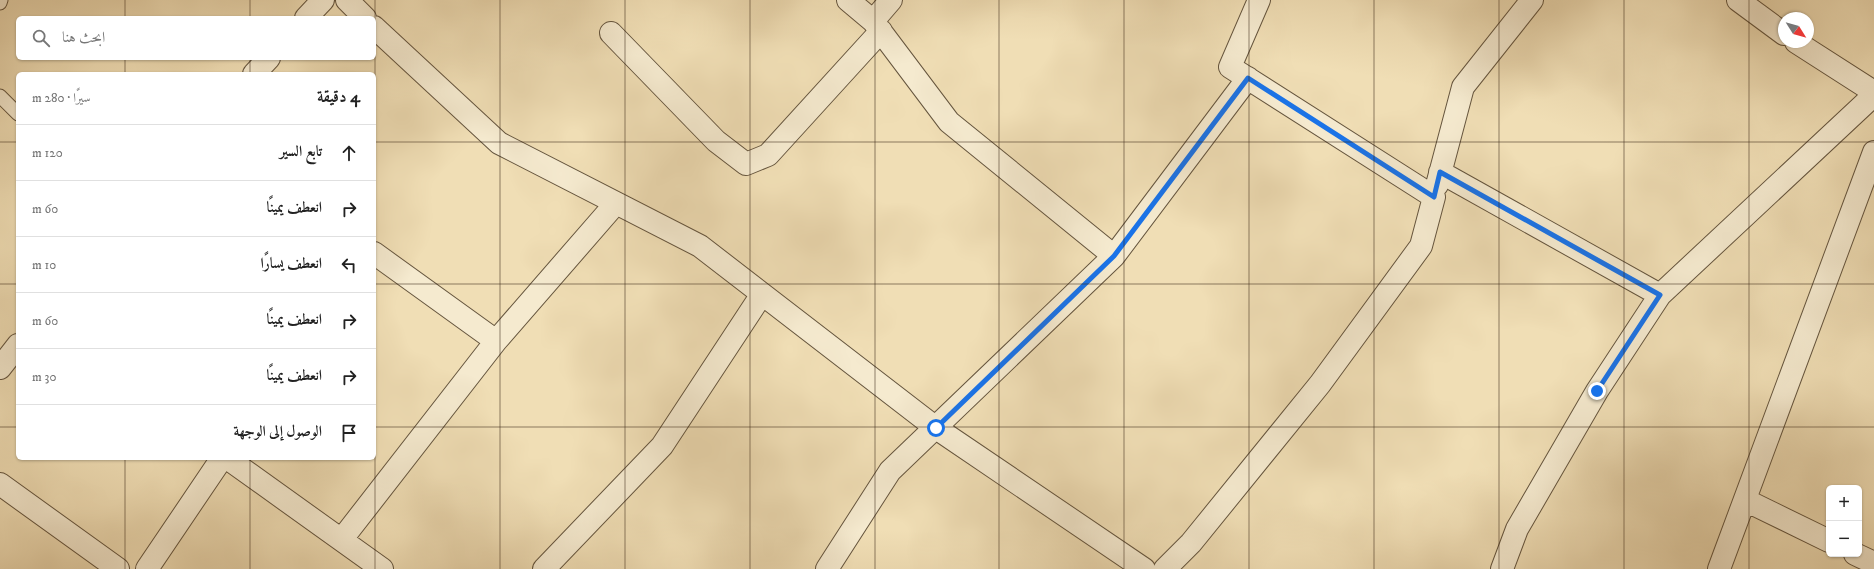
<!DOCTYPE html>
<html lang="ar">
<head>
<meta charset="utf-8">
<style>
	:root { --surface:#fff; --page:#f6f6f6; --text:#222; --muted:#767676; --line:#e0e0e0 }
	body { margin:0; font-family:"IM FELL DW Pica",Amiri,serif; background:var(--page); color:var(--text); direction:rtl }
	.controls { position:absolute; right:12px; bottom:12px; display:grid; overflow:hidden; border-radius:6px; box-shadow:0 1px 3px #0004 }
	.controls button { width:36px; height:36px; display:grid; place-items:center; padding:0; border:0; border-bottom:1px solid var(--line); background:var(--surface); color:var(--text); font:20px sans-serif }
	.compass { position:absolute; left:1778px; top:12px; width:36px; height:36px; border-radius:50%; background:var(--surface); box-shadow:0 1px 3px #0004; rotate:127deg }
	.stop { position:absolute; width:12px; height:12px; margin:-9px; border:3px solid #1a73e8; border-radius:50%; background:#fff }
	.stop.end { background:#1a73e8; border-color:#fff; box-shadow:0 1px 4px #0008 }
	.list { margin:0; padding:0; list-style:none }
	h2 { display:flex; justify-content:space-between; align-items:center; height:52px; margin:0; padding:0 16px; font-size:17px }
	h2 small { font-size:13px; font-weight:400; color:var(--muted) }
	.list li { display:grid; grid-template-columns:26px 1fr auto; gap:12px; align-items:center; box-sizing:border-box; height:56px; padding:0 16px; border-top:1px solid var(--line) }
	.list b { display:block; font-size:15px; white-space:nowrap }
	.list em { font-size:13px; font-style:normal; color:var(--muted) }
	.icon { flex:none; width:22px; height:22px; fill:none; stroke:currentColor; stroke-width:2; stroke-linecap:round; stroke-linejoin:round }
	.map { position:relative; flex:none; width:1874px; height:569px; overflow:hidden; direction:ltr }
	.search { position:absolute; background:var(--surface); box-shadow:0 1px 3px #0004; left:16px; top:16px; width:360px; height:44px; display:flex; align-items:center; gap:10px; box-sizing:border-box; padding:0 14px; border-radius:6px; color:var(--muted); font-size:15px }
	.panel { position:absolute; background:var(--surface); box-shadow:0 1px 3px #0004; left:16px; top:72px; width:360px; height:388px; border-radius:6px; direction:rtl }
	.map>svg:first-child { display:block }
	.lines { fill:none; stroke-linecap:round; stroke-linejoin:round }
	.service-casing { stroke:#65553e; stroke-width:15 }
	.minor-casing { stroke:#65553e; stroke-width:24 }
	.service { stroke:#f5eacf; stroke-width:13 }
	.minor { stroke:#f5eacf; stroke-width:22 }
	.route { stroke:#1a73e8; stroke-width:5 }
	.grid { fill:none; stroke:#372716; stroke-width:1; stroke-opacity:0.55 }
</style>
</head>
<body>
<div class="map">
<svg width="1874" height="569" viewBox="0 0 1874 569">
	<rect width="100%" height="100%" fill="#f0deb5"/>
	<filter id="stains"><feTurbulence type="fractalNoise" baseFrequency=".005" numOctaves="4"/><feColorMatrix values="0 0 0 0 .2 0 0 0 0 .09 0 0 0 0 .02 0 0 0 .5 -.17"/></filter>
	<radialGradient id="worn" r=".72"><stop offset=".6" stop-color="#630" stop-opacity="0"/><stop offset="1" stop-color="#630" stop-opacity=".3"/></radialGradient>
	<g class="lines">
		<defs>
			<path id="service" d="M 0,3 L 1,0
				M 0,96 L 18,114"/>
			<path id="minor" d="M 347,0 L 365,18
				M 848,0 L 873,21
				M 891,0 L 873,21 L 949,122 L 1114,256
				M 1738,0 L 1784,34
				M 306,18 L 323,0
				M 374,27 L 499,143 L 700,246 L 936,428 L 1144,569
				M 611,33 L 716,141 L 746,164 L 768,155 L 881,31
				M 1796,42 L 1874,92
				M 254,74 L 269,58
				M 1440,172 L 1660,295
				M 1437,185 L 1463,87 L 1532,0
				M 374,253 L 496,341 L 616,203
				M 0,368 L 18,345
				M 227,458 L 382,569
				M 0,484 L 118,569
				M 1745,500 L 1829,541
				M 342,539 L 496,341
				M 1855,554 L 1874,563
				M 147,569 L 222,458
				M 544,569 L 662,446 L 762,294
				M 827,569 L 890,471 L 1114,256 L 1248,78
				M 1165,569 L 1191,543 L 1320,384 L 1421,246 L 1434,197 L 1230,67 L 1259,0
				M 1502,569 L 1517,529 L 1597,391 L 1660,295 L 1874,95
				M 1719,569 L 1874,152"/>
		</defs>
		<!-- service casing -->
		<use href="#service" class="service-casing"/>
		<!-- minor casing -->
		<use href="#minor" class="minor-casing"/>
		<!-- service -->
		<use href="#service" class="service"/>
		<!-- minor -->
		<use href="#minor" class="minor"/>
	</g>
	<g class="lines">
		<!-- route -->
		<path class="route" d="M 936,428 L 1114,256 L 1248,78 L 1434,197 L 1440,172 L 1660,295 L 1597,391"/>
	</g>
	<!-- grid -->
	<path class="grid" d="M 125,0 L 125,18M 250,0 L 250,18M 375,0 L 375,569M 500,0 L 500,569M 625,0 L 625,569M 750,0 L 750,569M 875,0 L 875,569M 999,0 L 999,569M 1124,0 L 1124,569M 1249,0 L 1249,569M 1374,0 L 1374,569M 1499,0 L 1499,569M 1624,0 L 1624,569M 1749,0 L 1749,569M 125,58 L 125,74M 250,58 L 250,74M 0,142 L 18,142M 374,142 L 1874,142M 0,284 L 18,284M 374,284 L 1874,284M 0,427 L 18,427M 374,427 L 1874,427M 125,458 L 125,569M 250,458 L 250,569"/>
	<rect width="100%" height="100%" filter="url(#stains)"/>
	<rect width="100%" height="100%" fill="url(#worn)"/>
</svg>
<div class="controls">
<button>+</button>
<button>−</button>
</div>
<svg class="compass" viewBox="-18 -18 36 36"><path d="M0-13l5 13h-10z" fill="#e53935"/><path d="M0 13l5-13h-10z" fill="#767676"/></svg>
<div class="stop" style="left:936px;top:428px"></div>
<div class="stop end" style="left:1597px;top:391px"></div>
<div class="search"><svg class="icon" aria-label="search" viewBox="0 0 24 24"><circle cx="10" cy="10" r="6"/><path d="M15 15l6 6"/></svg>ابحث هنا</div>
<section class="panel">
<h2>4 دقيقة<small>سيرًا · 280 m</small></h2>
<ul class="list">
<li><svg class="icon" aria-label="ahead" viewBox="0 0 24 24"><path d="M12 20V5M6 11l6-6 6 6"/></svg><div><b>تابع السير</b></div><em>120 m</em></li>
<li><svg class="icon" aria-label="right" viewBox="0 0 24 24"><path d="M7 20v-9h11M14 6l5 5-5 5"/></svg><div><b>انعطف يمينًا</b></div><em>60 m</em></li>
<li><svg class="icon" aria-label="left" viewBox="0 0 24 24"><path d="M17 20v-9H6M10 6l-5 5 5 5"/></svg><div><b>انعطف يسارًا</b></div><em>10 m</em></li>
<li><svg class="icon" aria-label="right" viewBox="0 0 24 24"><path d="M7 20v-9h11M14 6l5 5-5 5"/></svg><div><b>انعطف يمينًا</b></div><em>60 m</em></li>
<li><svg class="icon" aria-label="right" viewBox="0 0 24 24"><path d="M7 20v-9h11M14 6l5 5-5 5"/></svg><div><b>انعطف يمينًا</b></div><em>30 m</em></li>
<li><svg class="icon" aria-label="arrive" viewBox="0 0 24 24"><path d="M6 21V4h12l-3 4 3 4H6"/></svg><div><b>الوصول إلى الوجهة</b></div></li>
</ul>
</section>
</div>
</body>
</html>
